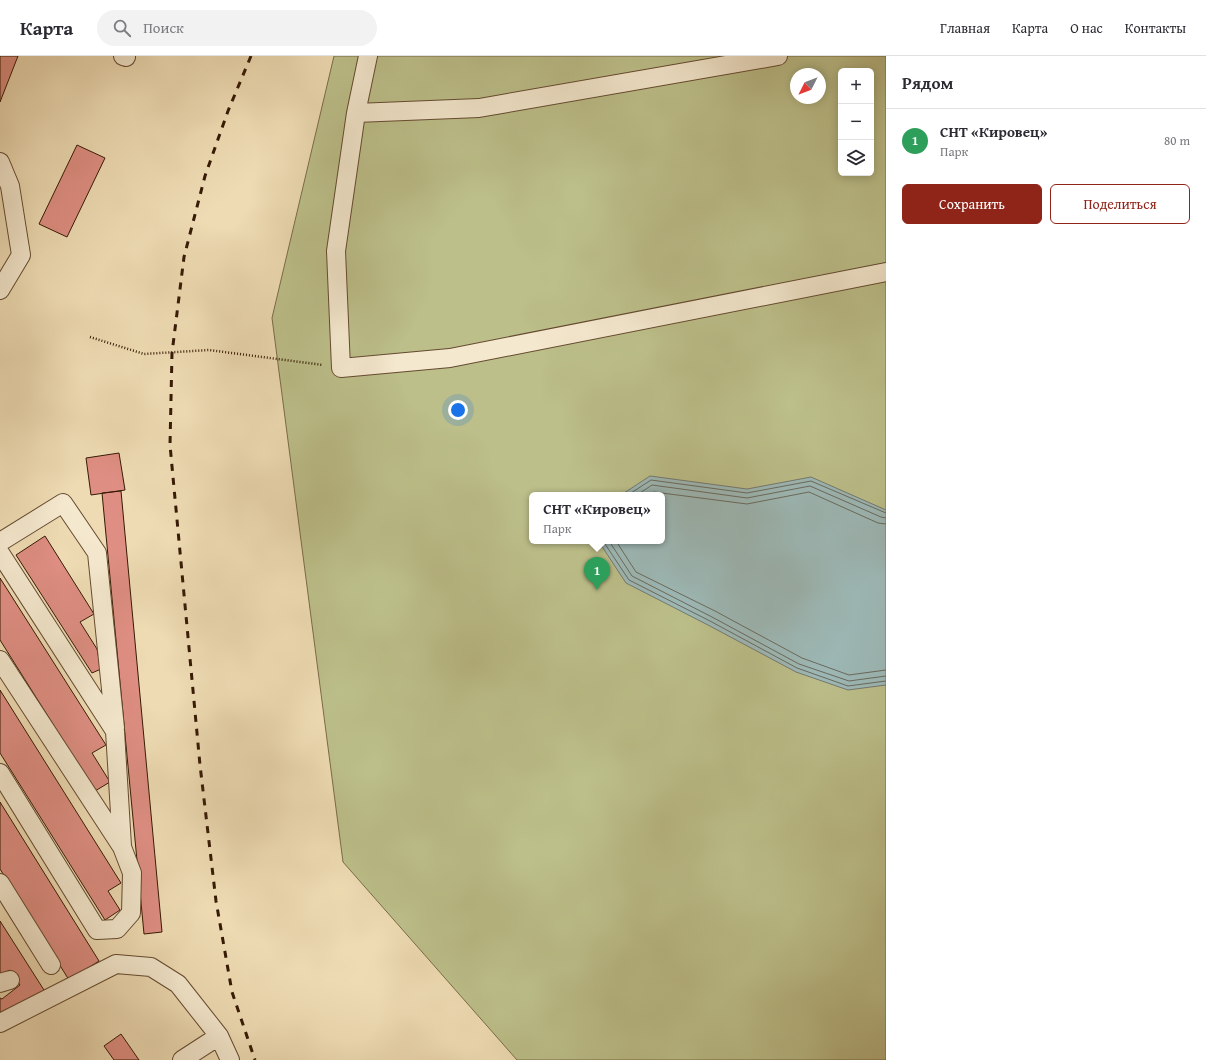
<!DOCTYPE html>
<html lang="ru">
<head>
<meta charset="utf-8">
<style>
	:root { --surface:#fff; --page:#f2f2f3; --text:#2b2b33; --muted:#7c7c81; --line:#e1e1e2; --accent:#8f2418 }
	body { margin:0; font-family:"Gentium Book Plus",serif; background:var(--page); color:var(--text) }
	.controls { position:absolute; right:12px; top:12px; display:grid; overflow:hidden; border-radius:6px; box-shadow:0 2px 10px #0003 }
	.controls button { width:36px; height:36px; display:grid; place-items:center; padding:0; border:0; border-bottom:1px solid var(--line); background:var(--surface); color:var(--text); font:20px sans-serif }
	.compass { position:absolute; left:790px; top:12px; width:36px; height:36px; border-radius:50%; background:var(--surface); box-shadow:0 2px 10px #0003; rotate:228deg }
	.you { position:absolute; left:458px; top:354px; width:14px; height:14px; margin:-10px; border:3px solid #fff; border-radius:50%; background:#1a73e8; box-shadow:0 0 0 6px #1a73e833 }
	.badge { display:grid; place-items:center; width:26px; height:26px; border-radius:50%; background:var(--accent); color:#fff; font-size:13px; font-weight:700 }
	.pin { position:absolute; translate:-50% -33px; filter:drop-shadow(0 1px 2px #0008) }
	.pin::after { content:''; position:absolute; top:21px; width:14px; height:12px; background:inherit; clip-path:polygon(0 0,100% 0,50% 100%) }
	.popup { position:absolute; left:529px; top:436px; width:136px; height:52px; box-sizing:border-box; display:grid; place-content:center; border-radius:6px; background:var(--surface); filter:drop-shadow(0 1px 3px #0005); font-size:13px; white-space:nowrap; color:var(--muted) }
	.popup b { font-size:15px; color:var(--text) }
	.popup::after { content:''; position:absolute; left:50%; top:100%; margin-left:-8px; border:8px solid transparent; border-top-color:var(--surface) }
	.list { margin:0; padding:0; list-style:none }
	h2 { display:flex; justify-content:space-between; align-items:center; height:52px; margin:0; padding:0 16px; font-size:17px }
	h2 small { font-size:13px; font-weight:400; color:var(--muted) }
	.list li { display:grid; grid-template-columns:26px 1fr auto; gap:12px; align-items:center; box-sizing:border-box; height:64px; padding:0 16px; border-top:1px solid var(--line) }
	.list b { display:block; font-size:15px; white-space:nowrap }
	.list p { margin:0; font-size:13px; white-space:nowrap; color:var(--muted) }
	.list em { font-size:13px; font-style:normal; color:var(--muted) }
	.actions { display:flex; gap:8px; padding:12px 16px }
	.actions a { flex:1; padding:9px 0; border:1px solid var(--accent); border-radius:6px; text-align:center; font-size:14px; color:var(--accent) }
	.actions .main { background:var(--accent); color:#fff }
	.icon { flex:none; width:22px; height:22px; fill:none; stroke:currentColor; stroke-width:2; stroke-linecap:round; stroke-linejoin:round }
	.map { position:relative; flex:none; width:886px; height:1004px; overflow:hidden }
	header { display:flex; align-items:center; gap:24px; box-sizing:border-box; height:56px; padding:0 20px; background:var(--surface); border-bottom:1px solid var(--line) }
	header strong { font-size:19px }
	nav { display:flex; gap:22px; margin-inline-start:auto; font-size:14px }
	.search { width:280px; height:36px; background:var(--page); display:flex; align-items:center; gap:10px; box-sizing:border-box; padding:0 14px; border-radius:22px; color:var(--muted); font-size:15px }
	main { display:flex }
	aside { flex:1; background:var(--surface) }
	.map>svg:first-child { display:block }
	.green { fill:#bcbf8a; stroke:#7a6c48; fill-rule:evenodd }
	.water { fill:#9db9b7; stroke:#747970 }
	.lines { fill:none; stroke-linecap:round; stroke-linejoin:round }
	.shore { stroke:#6a6a5e; stroke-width:1 }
	.building { fill:#de8e82; stroke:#371a05 }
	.minor-casing { stroke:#654a30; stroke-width:20 }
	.path { stroke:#371a05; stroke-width:2.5; stroke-dasharray:1 2; stroke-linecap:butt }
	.minor { stroke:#f4e8ce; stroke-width:18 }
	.rail { stroke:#371a05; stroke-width:3; stroke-dasharray:7 7; stroke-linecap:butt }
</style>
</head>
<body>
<header>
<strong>Карта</strong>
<div class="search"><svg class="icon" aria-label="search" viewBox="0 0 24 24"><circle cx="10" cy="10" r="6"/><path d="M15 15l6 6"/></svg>Поиск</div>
<nav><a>Главная</a><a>Карта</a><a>О нас</a><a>Контакты</a></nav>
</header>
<main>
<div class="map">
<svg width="886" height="1004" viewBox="0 0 886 1004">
	<rect width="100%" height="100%" fill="#eedbb3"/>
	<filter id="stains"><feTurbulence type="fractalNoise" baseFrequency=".005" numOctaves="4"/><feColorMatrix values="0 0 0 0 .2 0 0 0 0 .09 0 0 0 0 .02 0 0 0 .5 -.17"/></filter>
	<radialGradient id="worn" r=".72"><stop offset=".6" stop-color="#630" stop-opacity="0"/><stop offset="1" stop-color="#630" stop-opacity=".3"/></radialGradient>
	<!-- green -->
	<path class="green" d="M 334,0 L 886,0 L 886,1004 L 517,1004 L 343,806 L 272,262 ZM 841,15 L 871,15 L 871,117 L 841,117 ZM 796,18 L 820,18 L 820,42 L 796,42 ZM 532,439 L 662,439 L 662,485 L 532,485 Z"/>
	<!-- water -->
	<path class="water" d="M 650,420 L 747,433 L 811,421 L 886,454 L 886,629 L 848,634 L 796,616 L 708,569 L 626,527 L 599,486 L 599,485 L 662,485 L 662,439 L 621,439 Z"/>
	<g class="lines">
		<!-- shore -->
		<path class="shore" d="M 628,439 L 651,424 L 747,437 L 811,425 L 886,457
			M 637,439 L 652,429 L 747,442 L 810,430 L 881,461 L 886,462
			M 648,439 L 654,436 L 747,448 L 809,436 L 878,467 L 886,468
			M 603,485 L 629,524 L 710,565 L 797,612 L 848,630 L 886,625
			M 609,485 L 632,520 L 712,561 L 799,608 L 849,625 L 886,620
			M 616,485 L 636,516 L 715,555 L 802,602 L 849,619 L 886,614"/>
	</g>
	<!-- building -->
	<path class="building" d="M 0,0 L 18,0 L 0,46 Z
		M 77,89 L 105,102 L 67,181 L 39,168 Z
		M 119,397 L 125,434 L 91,439 L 86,402 Z
		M 121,435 L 162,876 L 144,878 L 102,437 Z
		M 45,480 L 94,558 L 80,566 L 97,593 L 101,613 L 92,617 L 16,499 Z
		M 0,522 L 106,689 L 92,697 L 110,726 L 95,735 L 0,584 Z
		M 0,634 L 121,827 L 108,835 L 120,854 L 105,864 L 0,697 Z
		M 0,746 L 99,905 L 69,924 L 0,813 Z
		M 0,865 L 44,934 L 0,961 L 0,942 L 2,943 L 20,929 L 10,914 L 0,919 Z
		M 121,978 L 139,1004 L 114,1004 L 104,990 Z"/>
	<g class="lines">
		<defs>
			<path id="minor" d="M 123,0 L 126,1
				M 368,0 L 356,57 L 336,195 L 341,312 L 450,302 L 886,216
				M 356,57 L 479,52 L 778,0
				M 0,106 L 10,130 L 21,199 L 0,234
				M 0,486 L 63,447 L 97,497 L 115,672
				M 0,497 L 115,675 L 122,790
				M 0,604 L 122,791 L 132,817 L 131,857 L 117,873 L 97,874 L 0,717
				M 0,827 L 51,909
				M 0,927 L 10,924
				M 0,967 L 116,908 L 151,911 L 178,928 L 219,980 L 230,1004
				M 182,1004 L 219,980"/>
		</defs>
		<!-- minor casing -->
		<use href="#minor" class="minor-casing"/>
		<!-- path -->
		<path class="path" d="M 90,281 L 144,298 L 209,294 L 323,309"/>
		<!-- minor -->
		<use href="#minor" class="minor"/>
		<!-- rail -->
		<path class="rail" d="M 251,0 L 228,55 L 205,120 L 184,201 L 172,297 L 170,389 L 200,709 L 216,845 L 232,936 L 255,1004"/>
	</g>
	<rect width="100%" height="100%" filter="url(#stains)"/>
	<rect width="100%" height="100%" fill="url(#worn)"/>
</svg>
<div class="controls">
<button>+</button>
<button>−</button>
<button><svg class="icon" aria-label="layers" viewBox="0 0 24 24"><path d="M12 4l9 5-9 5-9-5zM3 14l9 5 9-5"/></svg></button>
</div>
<svg class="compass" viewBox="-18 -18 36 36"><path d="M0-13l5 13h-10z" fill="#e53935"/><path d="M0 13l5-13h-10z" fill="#7c7c81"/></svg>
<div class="you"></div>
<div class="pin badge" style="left:597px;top:534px;background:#2e9e5b">1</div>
<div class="popup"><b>СНТ «Кировец»</b>Парк</div>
</div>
<aside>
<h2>Рядом<small></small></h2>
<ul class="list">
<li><span class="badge" style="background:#2e9e5b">1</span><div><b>СНТ «Кировец»</b><p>Парк</p></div><em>80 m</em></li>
</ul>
<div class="actions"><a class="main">Сохранить</a><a>Поделиться</a></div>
</aside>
</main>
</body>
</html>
